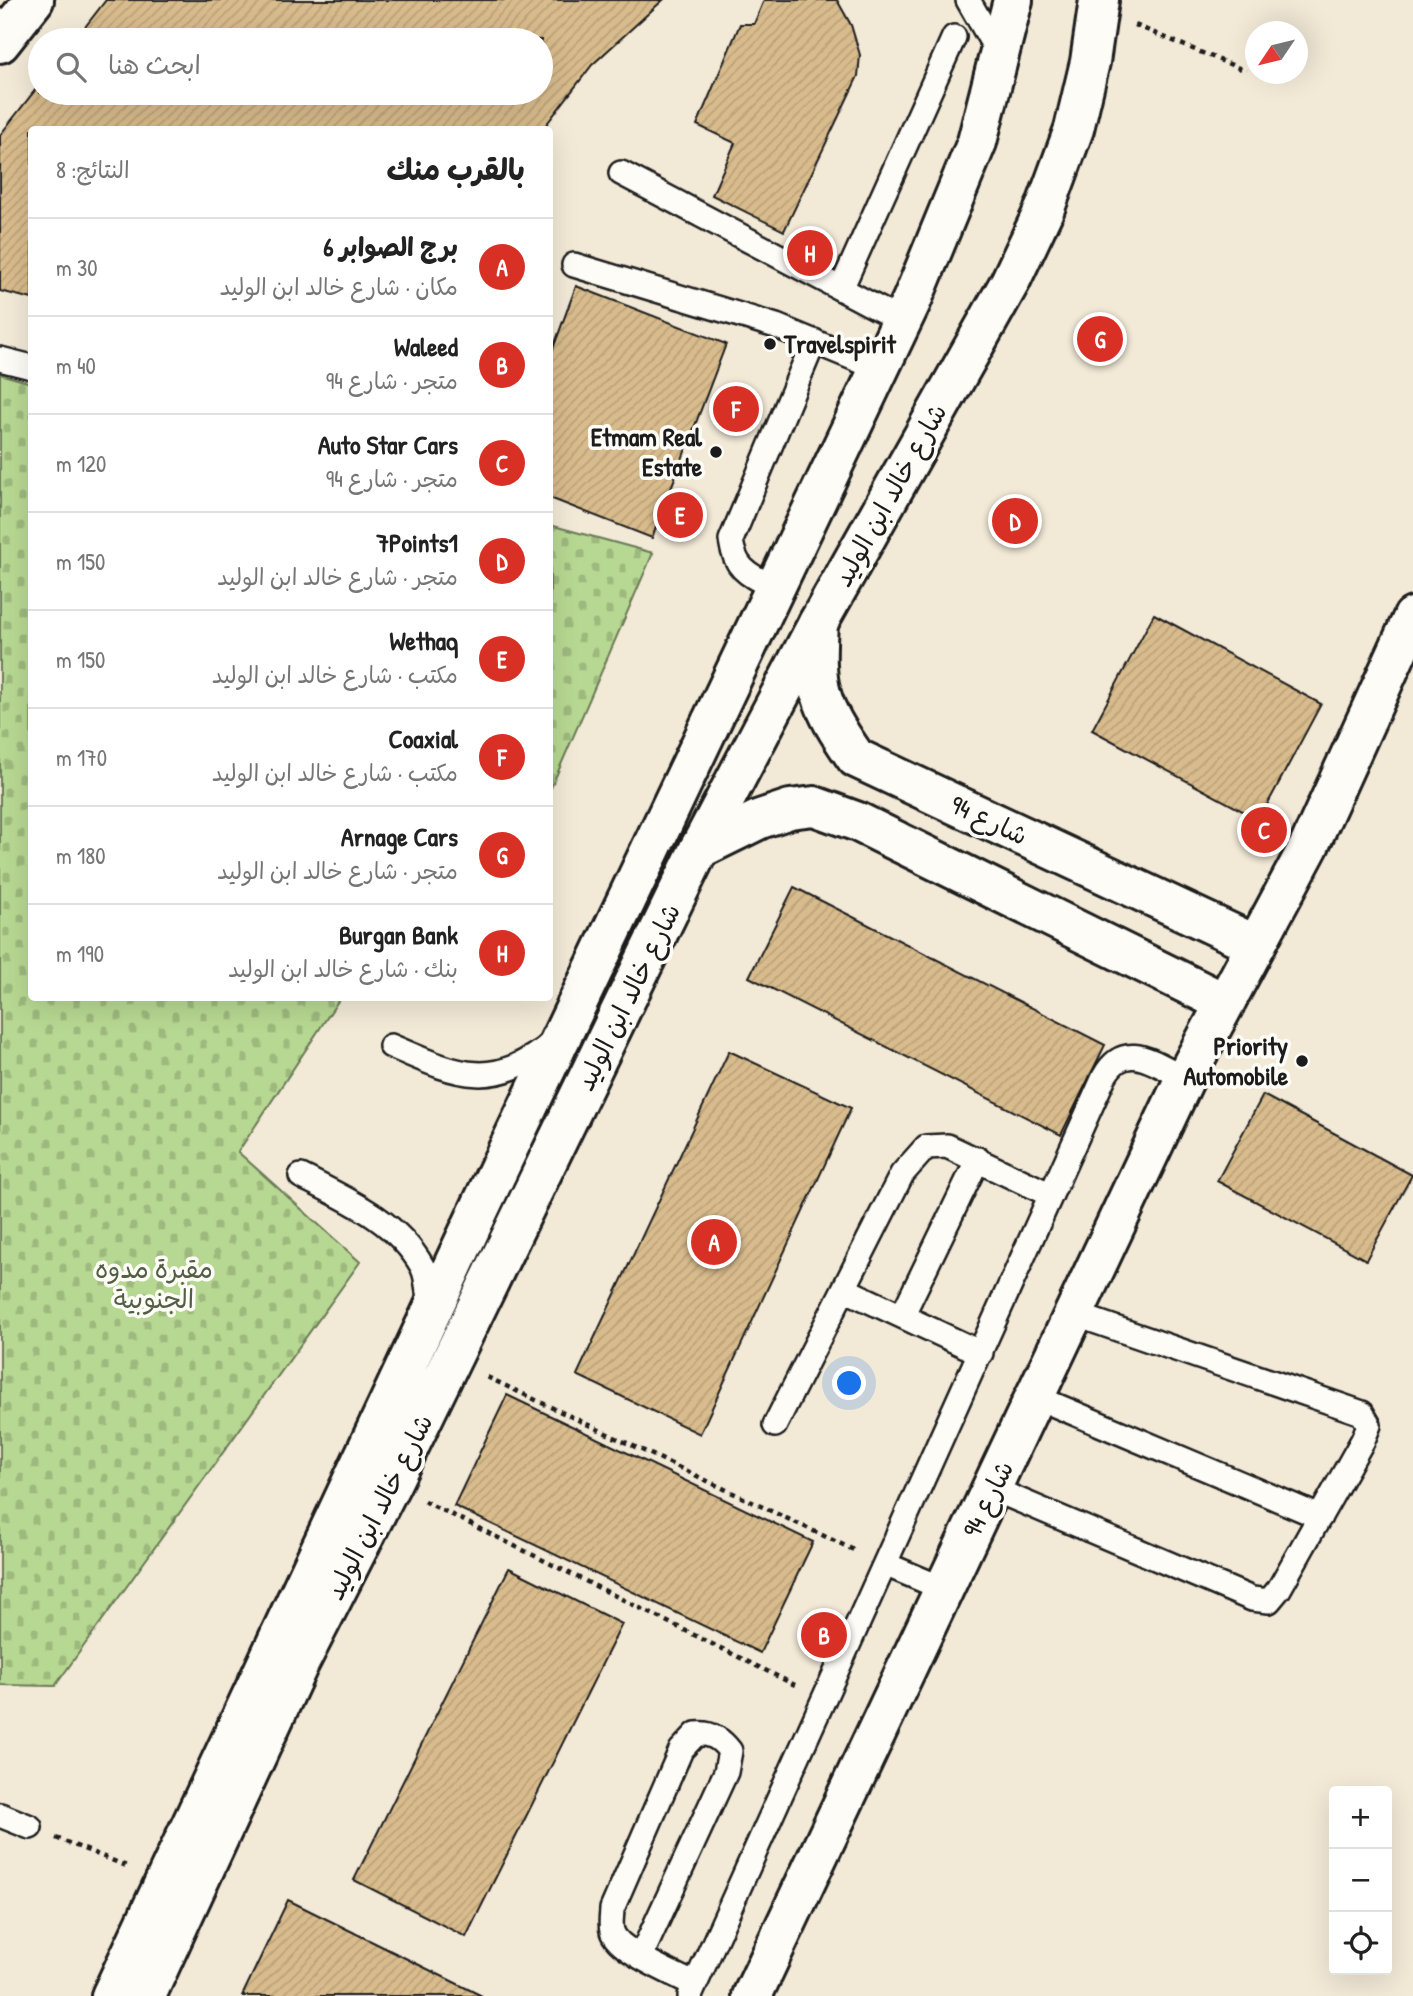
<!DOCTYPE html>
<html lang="ar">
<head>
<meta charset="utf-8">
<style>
	:root { --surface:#fff; --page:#f6f6f6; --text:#222; --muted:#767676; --line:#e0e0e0; --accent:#d93025 }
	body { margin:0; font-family:"Patrick Hand","Playpen Sans Arabic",sans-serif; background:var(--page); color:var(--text); direction:rtl }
	.controls { position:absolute; right:21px; bottom:21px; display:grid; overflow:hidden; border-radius:7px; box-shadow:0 7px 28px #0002 }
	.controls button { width:63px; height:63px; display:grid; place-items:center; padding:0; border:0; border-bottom:2px solid var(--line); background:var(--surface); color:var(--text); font:35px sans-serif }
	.compass { position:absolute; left:1245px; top:21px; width:63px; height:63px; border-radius:50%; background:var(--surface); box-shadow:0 7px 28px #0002; rotate:235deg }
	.you { position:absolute; left:850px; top:1384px; width:24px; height:24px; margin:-18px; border:5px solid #fff; border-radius:50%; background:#1a73e8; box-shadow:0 0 0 10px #1a73e833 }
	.badge { display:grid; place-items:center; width:46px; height:46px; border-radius:50%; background:var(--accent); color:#fff; font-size:23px; font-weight:700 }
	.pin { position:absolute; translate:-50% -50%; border:4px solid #fff; box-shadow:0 2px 7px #0006 }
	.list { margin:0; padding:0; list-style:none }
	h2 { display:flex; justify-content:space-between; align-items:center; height:91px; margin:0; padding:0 28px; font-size:30px }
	h2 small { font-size:23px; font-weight:400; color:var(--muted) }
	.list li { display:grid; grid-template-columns:46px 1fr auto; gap:21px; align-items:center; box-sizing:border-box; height:98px; padding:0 28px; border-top:2px solid var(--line) }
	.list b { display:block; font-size:26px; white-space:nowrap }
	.list p { margin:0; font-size:23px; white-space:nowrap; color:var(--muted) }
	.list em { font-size:23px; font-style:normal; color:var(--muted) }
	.icon { flex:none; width:38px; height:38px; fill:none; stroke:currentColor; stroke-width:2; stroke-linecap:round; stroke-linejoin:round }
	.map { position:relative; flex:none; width:1413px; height:1996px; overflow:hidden; direction:ltr }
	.search { position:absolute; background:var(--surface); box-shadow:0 7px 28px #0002; left:28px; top:28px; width:525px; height:77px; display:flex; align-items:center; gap:18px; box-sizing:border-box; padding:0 24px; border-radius:38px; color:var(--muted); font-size:26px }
	.panel { position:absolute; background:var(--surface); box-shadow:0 7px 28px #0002; left:28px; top:126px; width:525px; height:875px; border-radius:7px; direction:rtl }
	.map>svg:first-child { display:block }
	.cemetery { fill:url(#cemetery-stones); stroke:#6a7a57; stroke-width:2 }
	.building { fill:url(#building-hatch); stroke:#1c1c1c; stroke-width:2 }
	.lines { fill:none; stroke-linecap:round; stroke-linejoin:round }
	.lane-casing { stroke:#1c1c1c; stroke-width:28 }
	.street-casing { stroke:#1c1c1c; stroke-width:44 }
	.secondary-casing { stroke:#1c1c1c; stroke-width:44 }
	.path { stroke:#1c1c1c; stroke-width:4.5; stroke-dasharray:5 5; stroke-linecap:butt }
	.lane { stroke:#fdfcf7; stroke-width:23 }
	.street { stroke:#fdfcf7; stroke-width:38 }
	.secondary { stroke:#fdfcf7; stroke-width:38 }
	.poi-dot { fill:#1c1c1c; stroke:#fdfcf7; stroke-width:2.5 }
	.labels { text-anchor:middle; stroke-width:7; stroke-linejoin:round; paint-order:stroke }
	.poi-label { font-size:26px; font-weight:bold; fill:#1c1c1c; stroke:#fdfcf7; text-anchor:end }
	.street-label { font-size:26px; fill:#1c1c1c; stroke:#fdfcf7 }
	.park-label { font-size:26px; fill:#525e45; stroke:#fdfcf7 }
</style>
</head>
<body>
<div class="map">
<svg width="1413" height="1996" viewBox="0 0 1413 1996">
	<defs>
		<pattern id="cemetery-stones" width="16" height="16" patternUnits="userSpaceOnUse" patternTransform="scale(1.75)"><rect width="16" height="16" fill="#b7d892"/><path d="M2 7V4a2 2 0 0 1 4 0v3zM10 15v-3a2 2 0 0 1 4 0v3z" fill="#9db97d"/></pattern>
		<pattern id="building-hatch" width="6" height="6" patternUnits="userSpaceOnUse" patternTransform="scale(1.75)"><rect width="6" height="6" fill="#d9bc8d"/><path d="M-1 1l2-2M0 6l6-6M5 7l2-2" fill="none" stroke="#baa179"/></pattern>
	</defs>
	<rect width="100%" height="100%" fill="#f2e9d7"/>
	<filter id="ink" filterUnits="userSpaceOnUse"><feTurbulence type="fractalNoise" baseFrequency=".0143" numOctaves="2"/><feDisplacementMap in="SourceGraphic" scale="14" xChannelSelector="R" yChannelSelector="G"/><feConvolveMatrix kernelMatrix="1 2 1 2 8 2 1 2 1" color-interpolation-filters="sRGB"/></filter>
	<g filter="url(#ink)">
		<!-- cemetery -->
		<path class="cemetery" d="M 0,374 L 31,383 L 32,998 L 340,998 L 238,1152 L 360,1262 L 55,1686 L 0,1685 Z
			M 550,525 L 653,553 L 550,790 Z"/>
		<!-- building -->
		<path class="building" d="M 106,0 L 663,0 L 592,65 L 542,130 L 32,130 L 32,299 L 0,291 L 0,135 L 40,84 L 40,93 L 541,93 L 541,40 L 75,40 Z
			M 764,0 L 837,0 L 851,25 L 860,55 L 858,76 L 784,231 L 712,195 L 735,143 L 697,125 L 740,24 L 754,24 Z
			M 576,286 L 726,344 L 652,538 L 550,498 L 550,357 Z
			M 1154,614 L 1321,704 L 1259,820 L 1092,730 Z
			M 794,887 L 1105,1045 L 1061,1135 L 749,977 Z
			M 729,1051 L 851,1108 L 700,1434 L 577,1375 Z
			M 1263,1095 L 1412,1175 L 1366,1260 L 1217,1181 Z
			M 507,1395 L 813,1542 L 760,1653 L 454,1506 Z
			M 509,1568 L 622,1624 L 466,1937 L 354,1880 Z
			M 288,1900 L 482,1996 L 242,1996 Z"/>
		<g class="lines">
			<defs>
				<path id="lane" d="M 968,0 L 1000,56
					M 621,173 L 902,321
					M 574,265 L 776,326 L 880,369
					M 841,289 L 954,37
					M 0,359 L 32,367
					M 775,588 C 750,575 735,571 731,540 L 814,341
					M 391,1046 C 456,1074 492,1093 553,1042
					M 301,1176 C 346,1199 396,1220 422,1266 C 428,1277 428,1296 430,1309
					M 844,1289 L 981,1353
					M 902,1316 L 978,1159
					M 1036,1397 L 1320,1517
					M 775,1425 L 902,1174 L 926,1147 L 947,1146 L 1051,1195
					M 993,1489 L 1252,1599 L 1269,1601 L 1279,1589 L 1363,1440 L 1369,1425 L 1362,1413 L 1074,1314
					M 887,1565 L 944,1589
					M 0,1815 L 30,1827
					M 641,1956 L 726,1772 L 730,1751 C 721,1739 711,1732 696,1734 L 681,1750 L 612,1909 C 612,1915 610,1924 612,1931 C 617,1951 677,1975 695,1985
					M 690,1996 L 1104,1077 C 1125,1038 1155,1064 1185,1078"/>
				<path id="street" d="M 0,43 L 34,0
					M 818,623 C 814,689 818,703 856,758 L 1254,944
					M 699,849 L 760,819 L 790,809 L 814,806 L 858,822 L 1223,1002
					M 752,1996 L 1185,1078 L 1309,846 L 1413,617"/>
				<path id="secondary" d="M 111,1996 L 480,1208 L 912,300 L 977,142 L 1013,0
					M 146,1996 L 298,1666 L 391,1484 L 699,849 L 818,623 L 1010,282 L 1045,208 L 1074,129 L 1090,62 L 1099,0"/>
			</defs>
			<!-- lane casing -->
			<use href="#lane" class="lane-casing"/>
			<!-- street casing -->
			<use href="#street" class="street-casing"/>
			<!-- secondary casing -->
			<use href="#secondary" class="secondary-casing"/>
			<!-- path -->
			<path class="path" d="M 1135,25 L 1246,71
				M 487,1377 L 856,1551
				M 424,1501 L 795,1685
				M 56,1838 L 129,1867"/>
			<!-- lane -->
			<use href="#lane" class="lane"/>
			<!-- street -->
			<use href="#street" class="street"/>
			<!-- secondary -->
			<use href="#secondary" class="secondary"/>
		</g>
	</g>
	<!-- markers -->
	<g class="poi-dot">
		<circle cx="770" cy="344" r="7"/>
		<circle cx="716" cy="452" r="7"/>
		<circle cx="1302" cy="1061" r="7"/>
	</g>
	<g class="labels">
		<!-- poi labels -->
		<g class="poi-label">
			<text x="784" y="353" text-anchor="start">Travelspirit</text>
			<text x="702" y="446">Etmam Real<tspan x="702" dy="30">Estate</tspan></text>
			<text x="1288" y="1055">Priority<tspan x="1288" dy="30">Automobile</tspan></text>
		</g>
		<!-- street labels -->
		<g class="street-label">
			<text transform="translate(890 495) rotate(-61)" y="9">شارع خالد ابن الوليد</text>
			<text transform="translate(989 820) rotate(25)" y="9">شارع 94</text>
			<text transform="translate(628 997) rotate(-64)" y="9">شارع خالد ابن الوليد</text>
			<text transform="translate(988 1499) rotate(-64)" y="9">شارع 94</text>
			<text transform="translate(379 1507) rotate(-63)" y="9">شارع خالد ابن الوليد</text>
		</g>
		<!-- park labels -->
		<g class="park-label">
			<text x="154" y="1278">مقبرة مدوه<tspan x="154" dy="30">الجنوبية</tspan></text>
		</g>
	</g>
</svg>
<div class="controls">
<button>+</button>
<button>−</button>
<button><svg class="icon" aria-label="locate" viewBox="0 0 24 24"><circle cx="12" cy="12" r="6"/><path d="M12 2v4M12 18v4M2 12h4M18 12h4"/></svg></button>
</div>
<svg class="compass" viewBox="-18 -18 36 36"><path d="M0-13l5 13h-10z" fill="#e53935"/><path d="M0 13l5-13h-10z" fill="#767676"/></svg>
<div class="you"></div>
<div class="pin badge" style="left:714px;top:1242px">A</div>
<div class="pin badge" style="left:824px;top:1635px">B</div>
<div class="pin badge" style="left:1264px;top:830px">C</div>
<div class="pin badge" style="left:1015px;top:521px">D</div>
<div class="pin badge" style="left:680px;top:515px">E</div>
<div class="pin badge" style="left:736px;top:409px">F</div>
<div class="pin badge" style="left:1100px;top:339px">G</div>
<div class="pin badge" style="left:810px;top:253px">H</div>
<div class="search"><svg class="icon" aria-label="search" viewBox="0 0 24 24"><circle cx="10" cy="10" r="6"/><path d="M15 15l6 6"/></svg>ابحث هنا</div>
<section class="panel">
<h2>بالقرب منك<small>النتائج: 8</small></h2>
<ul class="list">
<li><span class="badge">A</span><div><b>برج الصوابر 6</b><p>مكان · شارع خالد ابن الوليد</p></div><em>30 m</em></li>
<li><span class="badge">B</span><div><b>Waleed</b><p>متجر · شارع 94</p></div><em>40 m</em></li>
<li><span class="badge">C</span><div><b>Auto Star Cars</b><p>متجر · شارع 94</p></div><em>120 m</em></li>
<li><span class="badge">D</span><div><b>7Points1</b><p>متجر · شارع خالد ابن الوليد</p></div><em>150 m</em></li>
<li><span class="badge">E</span><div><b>Wethaq</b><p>مكتب · شارع خالد ابن الوليد</p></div><em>150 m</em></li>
<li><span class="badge">F</span><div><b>Coaxial</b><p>مكتب · شارع خالد ابن الوليد</p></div><em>170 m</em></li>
<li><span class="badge">G</span><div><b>Arnage Cars</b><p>متجر · شارع خالد ابن الوليد</p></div><em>180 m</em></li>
<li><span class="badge">H</span><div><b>Burgan Bank</b><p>بنك · شارع خالد ابن الوليد</p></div><em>190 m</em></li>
</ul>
</section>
</div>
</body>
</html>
